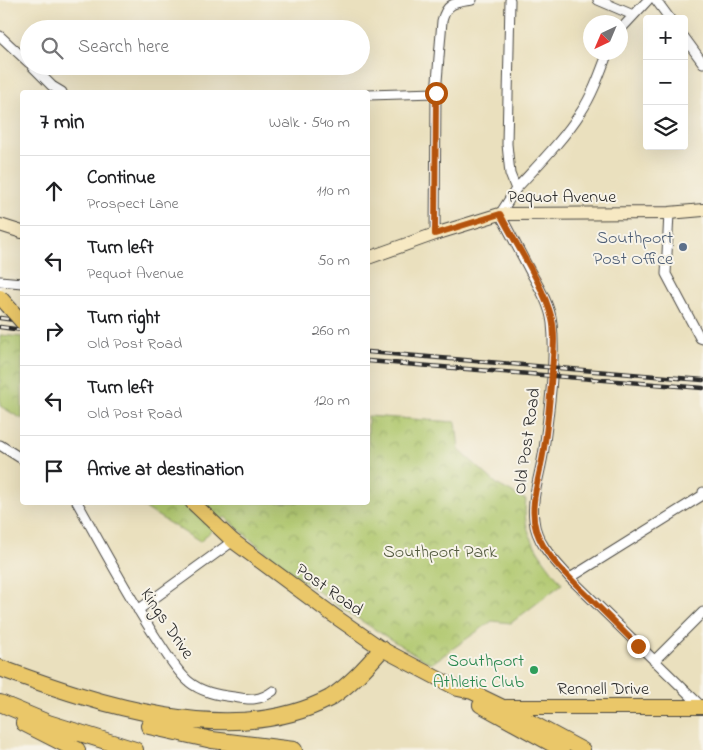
<!DOCTYPE html>
<html lang="en">
<head>
<meta charset="utf-8">
<style>
	:root { --surface:#fff; --page:#f6f6f6; --text:#202124; --muted:#757577; --line:#e0e0e0 }
	body { margin:0; font-family:"Indie Flower",sans-serif; background:var(--page); color:var(--text) }
	.controls { position:absolute; right:15px; top:15px; display:grid; overflow:hidden; border-radius:5px; box-shadow:0 5px 20px #0002 }
	.controls button { width:45px; height:45px; display:grid; place-items:center; padding:0; border:0; border-bottom:1px solid var(--line); background:var(--surface); color:var(--text); font:25px sans-serif }
	.compass { position:absolute; left:583px; top:15px; width:45px; height:45px; border-radius:50%; background:var(--surface); box-shadow:0 5px 20px #0002; rotate:224deg }
	.stop { position:absolute; width:15px; height:15px; margin:-11px; border:4px solid #b45309; border-radius:50%; background:#fff }
	.stop.end { background:#b45309; border-color:#fff; box-shadow:0 1px 5px #0008 }
	.list { margin:0; padding:0; list-style:none }
	h2 { display:flex; justify-content:space-between; align-items:center; height:65px; margin:0; padding:0 20px; font-size:21px }
	h2 small { font-size:16px; font-weight:400; color:var(--muted) }
	.list li { display:grid; grid-template-columns:32px 1fr auto; gap:15px; align-items:center; box-sizing:border-box; height:70px; padding:0 20px; border-top:1px solid var(--line) }
	.list b { display:block; font-size:19px; white-space:nowrap }
	.list p { margin:0; font-size:16px; white-space:nowrap; color:var(--muted) }
	.list em { font-size:16px; font-style:normal; color:var(--muted) }
	.icon { flex:none; width:28px; height:28px; fill:none; stroke:currentColor; stroke-width:2; stroke-linecap:round; stroke-linejoin:round }
	.map { position:relative; flex:none; width:703px; height:750px; overflow:hidden }
	.search { position:absolute; background:var(--surface); box-shadow:0 5px 20px #0002; left:20px; top:20px; width:350px; height:55px; display:flex; align-items:center; gap:12px; box-sizing:border-box; padding:0 18px; border-radius:28px; color:var(--muted); font-size:19px }
	.panel { position:absolute; background:var(--surface); box-shadow:0 5px 20px #0002; left:20px; top:90px; width:350px; height:415px; border-radius:5px }
	.map>svg:first-child { display:block }
	.park { fill:url(#park-crowns); stroke:#6e7a4c }
	.lines { fill:none; stroke-linecap:round; stroke-linejoin:round }
	.street-casing { stroke:#484641; stroke-width:11 }
	.secondary-casing { stroke:#484641; stroke-width:14 }
	.primary-casing { stroke:#484641; stroke-width:16 }
	.highway-casing { stroke:#484641; stroke-width:18 }
	.street { stroke:#fff; stroke-width:9 }
	.secondary { stroke:#f7e9c3; stroke-width:12 }
	.primary { stroke:#eac769; stroke-width:14 }
	.highway { stroke:#eac769; stroke-width:16 }
	.rail-casing { stroke:#2b2b2b; stroke-width:4.5 }
	.rail { stroke:#f7f3e8; stroke-width:2.5; stroke-dasharray:8; stroke-linecap:butt }
	.primary-bridge-casing { stroke:#484641; stroke-width:16; stroke-linecap:butt }
	.primary-bridge { stroke:#eac769; stroke-width:14 }
	.route { stroke:#b45309; stroke-width:6 }
	.service-dot { fill:#5c6f8a; stroke:#f7f3e8; stroke-width:2 }
	.leisure-dot { fill:#2e9e5b; stroke:#f7f3e8; stroke-width:2 }
	.labels { text-anchor:middle; stroke-width:4; stroke-linejoin:round; paint-order:stroke }
	.street-label { font-size:18px; fill:#2b2b2b; stroke:#f7f3e8 }
	.service-label { font-size:18px; fill:#4e5e75; stroke:#f7f3e8; text-anchor:end }
	.park-label { font-size:18px; fill:#535a3f; stroke:#f7f3e8 }
	.leisure-label { font-size:18px; fill:#27864d; stroke:#f7f3e8; text-anchor:end }
</style>
</head>
<body>
<div class="map">
<svg width="703" height="750" viewBox="0 0 703 750">
	<defs>
		<pattern id="park-crowns" width="20" height="18" patternUnits="userSpaceOnUse" patternTransform="scale(1.25)"><rect width="20" height="18" fill="#b0c86e"/><path d="M2 6a3 3 0 1 1 6 0M12 15a3 3 0 1 1 6 0" fill="none" stroke="#8fa35b"/></pattern>
	</defs>
	<rect width="100%" height="100%" fill="#f7f3e8"/>
	<filter id="ink" filterUnits="userSpaceOnUse"><feTurbulence type="fractalNoise" baseFrequency=".02" numOctaves="2"/><feDisplacementMap in="SourceGraphic" scale="10" xChannelSelector="R" yChannelSelector="G"/><feConvolveMatrix kernelMatrix="1 2 1 2 8 2 1 2 1" color-interpolation-filters="sRGB"/></filter>
	<filter id="wash" filterUnits="userSpaceOnUse"><feTurbulence type="fractalNoise" baseFrequency=".0096" numOctaves="4" result="noise"/><feDisplacementMap in="SourceGraphic" scale="20" xChannelSelector="R" yChannelSelector="G"/><feGaussianBlur stdDeviation="1.12" result="paint"/><feColorMatrix in="noise" values="0 0 0 0 0 0 0 0 0 0 0 0 0 0 0 0 0 1.4 0 .05"/><feComposite in="paint" operator="in"/></filter>
	<g filter="url(#wash)">
		<rect width="100%" height="100%" fill="#eae0be"/>
		<!-- park -->
		<path class="park" d="M 0,335 L 22,337 L 22,419 L 0,406 Z
			M 368,416 L 456,422 L 459,450 L 498,485 L 526,500 C 520,534 543,558 562,584 L 511,623 L 492,621 L 431,664 C 376,631 322,597 272,557 C 256,545 241,531 225,517 L 200,542 L 137,503 L 368,502 Z"/>
	</g>
	<g filter="url(#ink)">
		<g class="lines">
			<defs>
				<path id="street" d="M 510,0 L 507,144 L 510,174 L 516,189 L 500,214 C 510,233 520,252 530,271 C 539,287 550,305 552,323 C 556,360 549,412 544,449 C 541,472 531,497 534,520 C 536,543 555,561 570,578 L 703,708
					M 598,0 L 633,15
					M 656,0 L 670,19
					M 620,30 L 648,0
					M 0,36 L 29,63
					M 684,37 L 703,63
					M 32,66 L 52,86 L 62,92
					M 368,95 L 436,93
					M 516,189 C 538,165 563,140 581,112 C 593,94 600,73 608,52
					M 669,213 L 666,274 L 700,338 L 703,339
					M 435,234 L 436,93 L 442,21 C 447,2 455,3 472,0
					M 0,281 L 22,283
					M 0,445 L 22,459
					M 77,502 C 103,548 127,594 156,638 C 165,652 175,669 188,681 C 201,692 217,695 234,697 C 250,700 260,701 273,691
					M 570,578 L 703,495 L 703,492
					M 138,610 L 233,541
					M 654,661 L 703,612"/>
				<path id="secondary" d="M 0,225 L 22,232
					M 368,258 L 435,234 L 500,214 L 669,213 L 703,210"/>
				<path id="primary" d="M 192,502 L 233,541 L 333,615 L 382,649 L 458,689 L 472,692 L 503,707 L 583,750
					M 480,705 L 562,750
					M 506,707 L 703,707"/>
				<path id="highway" d="M 0,668 C 97,704 232,750 330,698 C 350,685 366,667 382,649
					M 0,703 L 48,723 L 135,750
					M 24,723 L 77,750
					M 149,726 L 212,740 L 294,750"/>
			</defs>
			<!-- street casing -->
			<use href="#street" class="street-casing"/>
			<!-- secondary casing -->
			<use href="#secondary" class="secondary-casing"/>
			<!-- primary casing -->
			<use href="#primary" class="primary-casing"/>
			<!-- highway casing -->
			<use href="#highway" class="highway-casing"/>
			<!-- street -->
			<use href="#street" class="street"/>
			<!-- secondary -->
			<use href="#secondary" class="secondary"/>
			<!-- primary -->
			<use href="#primary" class="primary"/>
			<!-- highway -->
			<use href="#highway" class="highway"/>
			<defs>
				<path id="rail" d="M 0,318 L 22,321
					M 0,327 L 22,330
					M 368,352 L 703,380
					M 368,361 L 703,388"/>
			</defs>
			<!-- rail casing -->
			<use href="#rail" class="rail-casing"/>
			<!-- rail -->
			<use href="#rail" class="rail"/>
			<defs>
				<path id="primary-bridge" d="M 0,297 L 22,322"/>
			</defs>
			<!-- primary-bridge casing -->
			<use href="#primary-bridge" class="primary-bridge-casing"/>
			<!-- primary-bridge -->
			<use href="#primary-bridge" class="primary-bridge"/>
		</g>
	</g>
	<g class="lines" filter="url(#ink)">
		<!-- route -->
		<path class="route" d="M 436,93 L 435,234 L 500,214 C 517,246 543,284 552,319 C 556,336 553,355 552,372 C 550,397 548,423 544,448 C 541,474 528,504 536,530 C 545,557 570,578 590,598 C 606,614 622,630 638,646"/>
	</g>
	<!-- markers -->
	<circle class="service-dot" cx="683" cy="247" r="5"/>
	<circle class="leisure-dot" cx="534" cy="670" r="5"/>
	<g class="labels">
		<!-- street labels -->
		<g class="street-label">
			<text x="562" y="202">Pequot Avenue</text>
			<text transform="translate(526 441) rotate(-82)" y="6">Old Post Road</text>
			<text transform="translate(330 589) rotate(35)" y="6">Post Road</text>
			<text transform="translate(168 623) rotate(56)" y="6">Kings Drive</text>
			<text x="603" y="694">Rennell Drive</text>
		</g>
		<!-- service labels -->
		<g class="service-label">
			<text x="673" y="243">Southport<tspan x="673" dy="21">Post Office</tspan></text>
		</g>
		<!-- park labels -->
		<g class="park-label">
			<text x="440" y="557">Southport Park</text>
		</g>
		<!-- leisure labels -->
		<g class="leisure-label">
			<text x="524" y="666">Southport<tspan x="524" dy="21">Athletic Club</tspan></text>
		</g>
	</g>
</svg>
<div class="controls">
<button>+</button>
<button>−</button>
<button><svg class="icon" aria-label="layers" viewBox="0 0 24 24"><path d="M12 4l9 5-9 5-9-5zM3 14l9 5 9-5"/></svg></button>
</div>
<svg class="compass" viewBox="-18 -18 36 36"><path d="M0-13l5 13h-10z" fill="#e53935"/><path d="M0 13l5-13h-10z" fill="#757577"/></svg>
<div class="stop" style="left:436px;top:93px"></div>
<div class="stop end" style="left:638px;top:646px"></div>
<div class="search"><svg class="icon" aria-label="search" viewBox="0 0 24 24"><circle cx="10" cy="10" r="6"/><path d="M15 15l6 6"/></svg>Search here</div>
<section class="panel">
<h2>7 min<small>Walk · 540 m</small></h2>
<ul class="list">
<li><svg class="icon" aria-label="ahead" viewBox="0 0 24 24"><path d="M12 20V5M6 11l6-6 6 6"/></svg><div><b>Continue</b><p>Prospect Lane</p></div><em>110 m</em></li>
<li><svg class="icon" aria-label="left" viewBox="0 0 24 24"><path d="M17 20v-9H6M10 6l-5 5 5 5"/></svg><div><b>Turn left</b><p>Pequot Avenue</p></div><em>50 m</em></li>
<li><svg class="icon" aria-label="right" viewBox="0 0 24 24"><path d="M7 20v-9h11M14 6l5 5-5 5"/></svg><div><b>Turn right</b><p>Old Post Road</p></div><em>260 m</em></li>
<li><svg class="icon" aria-label="left" viewBox="0 0 24 24"><path d="M17 20v-9H6M10 6l-5 5 5 5"/></svg><div><b>Turn left</b><p>Old Post Road</p></div><em>120 m</em></li>
<li><svg class="icon" aria-label="arrive" viewBox="0 0 24 24"><path d="M6 21V4h12l-3 4 3 4H6"/></svg><div><b>Arrive at destination</b></div></li>
</ul>
</section>
</div>
</body>
</html>
